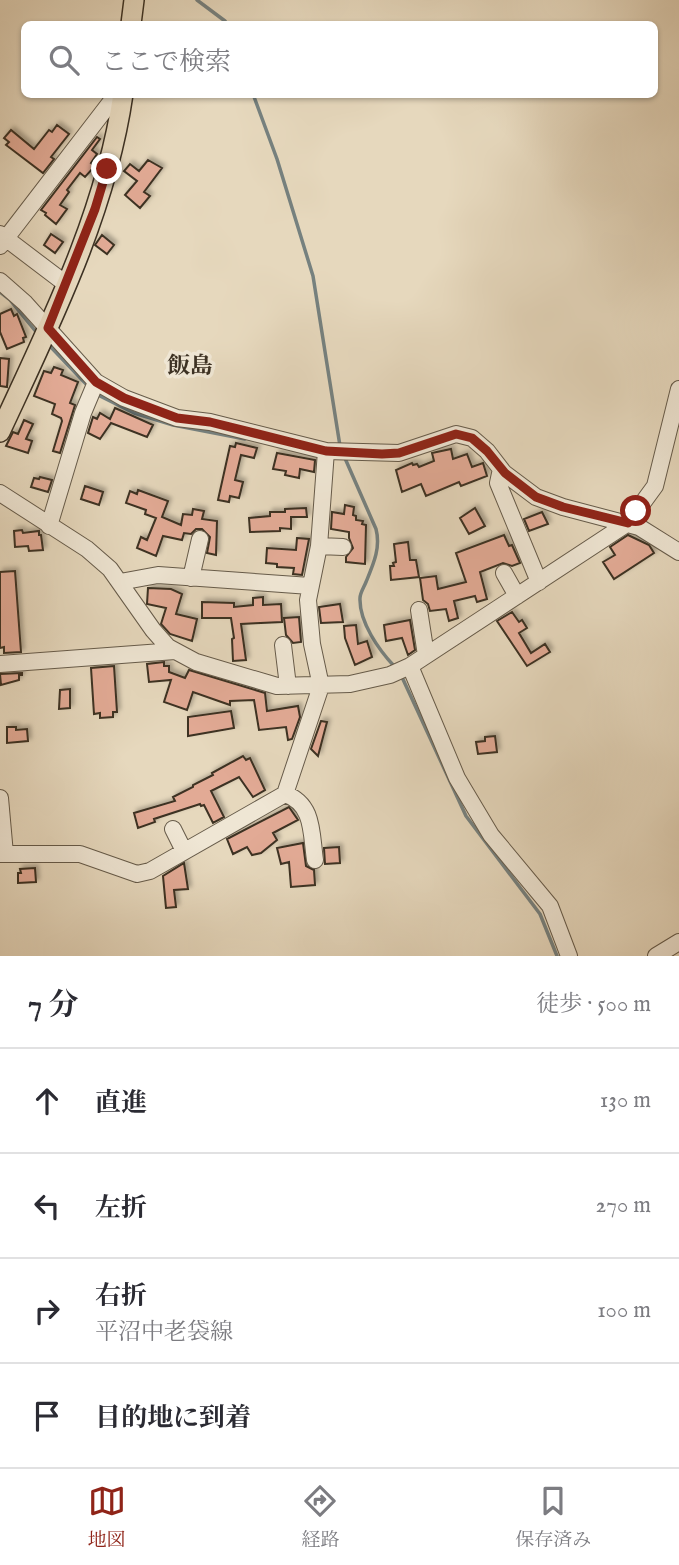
<!DOCTYPE html>
<html lang="ja">
<head>
<meta charset="utf-8">
<style>
	:root { --surface:#fff; --page:#f7f7f7; --text:#2b2b33; --muted:#7c7c81; --line:#e1e1e2; --accent:#8f2418 }
	body { margin:0; font-family:"IM FELL English","Noto Serif JP",serif; background:var(--page); color:var(--text) }
	.stop { position:absolute; width:21px; height:21px; margin:-16px; border:5px solid #8f2418; border-radius:50%; background:#fff }
	.stop.end { background:#8f2418; border-color:#fff; box-shadow:0 2px 7px #0008 }
	.list { margin:0; padding:0; list-style:none }
	h2 { display:flex; justify-content:space-between; align-items:center; height:91px; margin:0; padding:0 28px; font-size:30px }
	h2 small { font-size:23px; font-weight:400; color:var(--muted) }
	.list li { display:grid; grid-template-columns:46px 1fr auto; gap:21px; align-items:center; box-sizing:border-box; height:105px; padding:0 28px; border-top:2px solid var(--line) }
	.list b { display:block; font-size:26px; white-space:nowrap }
	.list p { margin:0; font-size:23px; white-space:nowrap; color:var(--muted) }
	.list em { font-size:23px; font-style:normal; color:var(--muted) }
	.icon { flex:none; width:38px; height:38px; fill:none; stroke:currentColor; stroke-width:2; stroke-linecap:round; stroke-linejoin:round }
	.map { position:relative; flex:none; width:679px; height:956px; overflow:hidden }
	.search { position:absolute; background:var(--surface); box-shadow:0 2px 5px #0004; left:21px; right:21px; top:21px; height:77px; display:flex; align-items:center; gap:18px; box-sizing:border-box; padding:0 24px; border-radius:10px; color:var(--muted); font-size:26px }
	.sheet { height:511px; background:var(--surface) }
	nav { display:flex; justify-content:space-around; align-items:center; box-sizing:border-box; height:98px; border-top:2px solid var(--line); background:var(--surface); font-size:19px; color:var(--muted) }
	nav a { display:grid; justify-items:center; gap:4px }
	nav .on { color:var(--accent) }
	.map>svg:first-child { display:block }
	.lines { fill:none; stroke-linecap:round; stroke-linejoin:round }
	.stream { stroke:#76817f; stroke-width:3.5 }
	.building { fill:#e2aa95; stroke:#3c3123; stroke-width:2; filter:url(#shadow) }
	.minor-casing { stroke:#665b4a; stroke-width:18 }
	.major-casing { stroke:#3c3123; stroke-width:22 }
	.minor { stroke:#efe6d4; stroke-width:16 }
	.major { stroke:#e6d8bd; stroke-width:19 }
	.route { stroke:#8f2418; stroke-width:9 }
	.labels { text-anchor:middle; stroke-width:7; stroke-linejoin:round; paint-order:stroke }
	.quarter-label { font-size:23px; font-weight:bold; fill:#3c3123; stroke:#efe6d4 }
</style>
</head>
<body>
<div class="map">
<svg width="679" height="956" viewBox="0 0 679 956">
	<defs>
		<filter id="shadow"><feDropShadow dx="3" dy="-3" stdDeviation="2" flood-color="#0004"/></filter>
	</defs>
	<rect width="100%" height="100%" fill="#e6d8bd"/>
	<filter id="stains"><feTurbulence type="fractalNoise" baseFrequency=".00286" numOctaves="4"/><feColorMatrix values="0 0 0 0 .2 0 0 0 0 .09 0 0 0 0 .02 0 0 0 .5 -.17"/></filter>
	<radialGradient id="worn" r=".72"><stop offset=".6" stop-color="#630" stop-opacity="0"/><stop offset="1" stop-color="#630" stop-opacity=".3"/></radialGradient>
	<g class="lines">
		<!-- stream -->
		<path class="stream" d="M 197,0 L 225,21 L 227,24
			M 253,94 L 277,159 L 313,276 L 340,446
			M 0,292 L 10,300 L 37,333
			M 47,343 L 88,386
			M 96,394 L 134,413 L 173,425 L 245,439
			M 344,456 L 376,529 C 381,548 373,565 366,582 C 364,587 360,593 360,598 C 359,622 379,650 394,666
			M 401,675 L 466,816 L 540,914 L 557,956"/>
	</g>
	<!-- building -->
	<path class="building" d="M 57,125 L 69,134 L 51,157 L 54,159 L 43,173 L 6,145 L 9,142 L 4,138 L 11,130 L 34,149 L 49,130 L 52,132 Z
		M 97,137 L 100,139 L 92,150 L 97,154 L 91,163 L 95,166 L 85,177 L 80,173 L 67,190 L 69,192 L 60,205 L 67,209 L 56,224 L 45,215 L 46,213 L 41,210 Z
		M 148,160 L 162,168 L 144,192 L 150,196 L 140,208 L 125,195 L 137,181 L 124,171 L 130,164 L 139,171 Z
		M 51,234 L 63,242 L 55,253 L 44,245 Z
		M 102,235 L 114,245 L 107,254 L 95,245 Z
		M 11,309 L 14,316 L 17,314 L 26,337 L 23,338 L 24,342 L 7,349 L 0,332 L 0,314 Z
		M 0,358 L 9,359 L 7,387 L 0,386 Z
		M 54,367 L 63,370 L 61,375 L 78,382 L 70,403 L 75,405 L 60,453 L 53,451 L 62,421 L 61,418 L 52,414 L 55,404 L 34,396 L 44,371 L 51,373 Z
		M 115,408 L 153,425 L 147,437 L 111,423 L 100,439 L 88,433 L 93,417 L 97,419 L 100,413 L 110,419 Z
		M 24,420 L 33,424 L 26,439 L 32,441 L 28,453 L 6,446 L 13,432 L 18,434 Z
		M 236,443 L 257,448 L 254,458 L 241,455 L 235,480 L 243,482 L 239,498 L 230,496 L 229,502 L 218,500 L 230,446 L 235,447 Z
		M 451,449 L 453,459 L 467,454 L 472,467 L 483,463 L 487,476 L 461,486 L 459,482 L 426,496 L 421,484 L 402,492 L 396,470 L 412,463 L 413,465 L 417,464 L 419,467 L 434,461 L 432,453 Z
		M 277,453 L 315,460 L 314,472 L 300,469 L 299,478 L 285,475 L 286,471 L 273,469 Z
		M 40,477 L 52,480 L 48,492 L 31,487 L 34,478 L 39,479 Z
		M 85,486 L 103,492 L 99,505 L 81,499 Z
		M 138,490 L 168,501 L 162,517 L 181,525 L 183,514 L 192,515 L 193,509 L 204,511 L 202,519 L 217,521 L 216,555 L 207,553 L 210,537 L 202,529 L 196,529 L 191,534 L 184,533 L 182,540 L 163,536 L 156,556 L 137,548 L 141,537 L 147,540 L 156,518 L 145,514 L 146,510 L 126,503 L 130,491 L 137,494 Z
		M 345,505 L 354,507 L 353,515 L 356,516 L 356,520 L 363,521 L 362,524 L 366,525 L 365,564 L 346,562 L 346,557 L 353,548 L 349,538 L 349,532 L 331,529 L 332,512 L 344,514 Z
		M 306,508 L 307,517 L 291,517 L 291,529 L 280,528 L 280,531 L 250,532 L 249,518 L 270,516 L 270,512 L 285,512 L 285,509 Z
		M 475,508 L 485,526 L 469,534 L 460,518 Z
		M 542,512 L 548,524 L 529,531 L 524,519 Z
		M 22,530 L 23,533 L 39,531 L 39,535 L 41,535 L 43,550 L 29,551 L 28,546 L 15,547 L 14,531 Z
		M 504,535 L 509,546 L 512,545 L 520,563 L 512,566 L 503,563 L 480,572 L 487,599 L 477,602 L 475,596 L 454,601 L 458,618 L 449,621 L 446,609 L 430,611 L 428,604 L 423,600 L 420,578 L 436,576 L 438,589 L 466,582 L 456,553 Z
		M 628,535 L 649,545 L 654,553 L 614,579 L 603,562 L 615,555 L 610,547 Z
		M 297,538 L 309,539 L 302,575 L 293,574 L 294,568 L 277,567 L 277,564 L 266,563 L 267,548 L 296,550 Z
		M 408,542 L 410,560 L 416,560 L 419,577 L 391,580 L 390,566 L 394,566 L 393,563 L 396,562 L 394,544 Z
		M 15,571 L 21,652 L 4,653 L 4,647 L 0,648 L 0,572 Z
		M 148,588 L 171,589 L 182,594 L 176,614 L 197,619 L 192,641 L 170,634 L 161,624 L 166,608 L 147,604 Z
		M 263,597 L 263,605 L 281,604 L 282,622 L 241,624 L 246,660 L 233,661 L 232,639 L 234,638 L 231,618 L 202,618 L 202,602 L 234,603 L 234,607 L 253,605 L 253,598 Z
		M 340,604 L 343,622 L 321,623 L 319,607 Z
		M 512,612 L 519,622 L 522,620 L 527,628 L 519,633 L 531,653 L 545,644 L 550,652 L 527,666 L 497,621 Z
		M 299,617 L 301,642 L 293,643 L 286,635 L 284,618 Z
		M 410,620 L 415,650 L 408,655 L 402,638 L 386,641 L 384,625 Z
		M 356,625 L 358,644 L 367,641 L 372,657 L 355,665 L 345,638 L 344,626 Z
		M 164,662 L 164,666 L 169,666 L 169,672 L 185,678 L 189,670 L 265,693 L 267,711 L 298,706 L 300,717 L 292,739 L 288,740 L 286,727 L 259,730 L 254,700 L 230,701 L 230,705 L 193,692 L 187,710 L 164,702 L 171,680 L 149,682 L 147,664 Z
		M 114,666 L 117,712 L 113,712 L 113,717 L 100,718 L 100,713 L 94,714 L 91,668 Z
		M 22,673 L 22,675 L 19,675 L 19,680 L 1,685 L 0,674 Z
		M 70,689 L 70,708 L 59,709 L 60,690 Z
		M 231,711 L 234,728 L 188,736 L 188,717 Z
		M 321,721 L 327,722 L 318,756 L 311,749 Z
		M 7,727 L 16,727 L 16,730 L 27,729 L 28,741 L 7,743 Z
		M 495,736 L 497,752 L 478,754 L 476,742 L 485,741 L 485,737 Z
		M 243,756 L 246,760 L 250,758 L 265,790 L 253,797 L 239,777 L 211,791 L 224,817 L 213,823 L 204,805 L 201,806 L 200,804 L 154,819 L 155,822 L 138,828 L 134,813 L 175,801 L 173,797 L 193,787 L 193,785 L 213,775 L 212,773 Z
		M 289,807 L 298,820 L 273,833 L 277,840 L 261,853 L 252,855 L 247,847 L 233,854 L 227,839 Z
		M 303,843 L 306,866 L 314,870 L 315,885 L 291,887 L 289,862 L 281,864 L 277,848 Z
		M 339,847 L 340,863 L 325,864 L 324,848 Z
		M 184,863 L 188,889 L 174,890 L 176,907 L 166,908 L 163,876 Z
		M 35,868 L 36,882 L 18,883 L 18,873 L 21,873 L 20,869 Z"/>
	<g class="lines">
		<defs>
			<path id="minor" d="M 0,234 L 66,284
				M 0,246 L 110,103 L 122,99
				M 0,281 L 25,303 L 96,382 L 124,398 L 177,418 L 210,422 L 326,451 L 399,453 L 456,434 L 472,438 L 487,451 L 504,473 L 536,497 L 563,507 L 639,527 L 679,552
				M 501,469 L 498,483 L 539,582
				M 0,493 L 87,549 L 110,569 L 153,630 L 168,647 L 196,662 L 277,686 L 350,684 L 390,675 L 410,666 L 628,523 L 655,486 L 679,389
				M 49,526 L 83,413 L 96,382
				M 319,546 L 343,547
				M 504,573 L 517,596
				M 191,578 L 200,539
				M 120,582 L 158,575 L 310,586
				M 419,610 L 426,655
				M 283,645 L 288,686
				M 0,664 L 175,651
				M 410,666 L 457,778 L 491,835 L 550,906 L 569,956
				M 285,794 C 314,804 311,833 315,860
				M 0,798 L 5,854
				M 173,829 L 184,851
				M 0,854 L 80,854 L 137,874 L 150,871 L 285,794 L 321,686 L 312,644 L 308,600 L 319,546 L 326,451
				M 656,956 L 679,942"/>
			<path id="major" d="M 131,24 L 134,0
				M 0,432 C 50,324 106,213 123,94"/>
		</defs>
		<!-- minor casing -->
		<use href="#minor" class="minor-casing"/>
		<!-- major casing -->
		<use href="#major" class="major-casing"/>
		<!-- minor -->
		<use href="#minor" class="minor"/>
		<!-- major -->
		<use href="#major" class="major"/>
	</g>
	<g class="lines">
		<!-- route -->
		<path class="route" d="M 107,169 L 95,209 L 48,328 L 96,382 L 124,398 L 177,418 L 210,422 L 326,451 L 382,454 L 399,453 L 456,434 L 472,438 L 487,451 L 505,473 L 536,497 L 563,507 L 628,523 L 636,511"/>
	</g>
	<g class="labels">
		<!-- quarter labels -->
		<g class="quarter-label">
			<text x="190" y="373">飯島</text>
		</g>
	</g>
	<rect width="100%" height="100%" filter="url(#stains)"/>
	<rect width="100%" height="100%" fill="url(#worn)"/>
</svg>
<div class="stop" style="left:636px;top:511px"></div>
<div class="stop end" style="left:107px;top:169px"></div>
<div class="search"><svg class="icon" aria-label="search" viewBox="0 0 24 24"><circle cx="10" cy="10" r="6"/><path d="M15 15l6 6"/></svg>ここで検索</div>
</div>
<section class="sheet">
<h2>7 分<small>徒歩 · 500 m</small></h2>
<ul class="list">
<li><svg class="icon" aria-label="ahead" viewBox="0 0 24 24"><path d="M12 20V5M6 11l6-6 6 6"/></svg><div><b>直進</b></div><em>130 m</em></li>
<li><svg class="icon" aria-label="left" viewBox="0 0 24 24"><path d="M17 20v-9H6M10 6l-5 5 5 5"/></svg><div><b>左折</b></div><em>270 m</em></li>
<li><svg class="icon" aria-label="right" viewBox="0 0 24 24"><path d="M7 20v-9h11M14 6l5 5-5 5"/></svg><div><b>右折</b><p>平沼中老袋線</p></div><em>100 m</em></li>
<li><svg class="icon" aria-label="arrive" viewBox="0 0 24 24"><path d="M6 21V4h12l-3 4 3 4H6"/></svg><div><b>目的地に到着</b></div></li>
</ul>
</section>
<nav>
<a class="on"><svg class="icon" aria-label="map" viewBox="0 0 24 24"><path d="M3 6l6-2 6 2 6-2v14l-6 2-6-2-6 2zM9 4v14M15 6v14"/></svg>地図</a>
<a><svg class="icon" aria-label="directions" viewBox="0 0 24 24"><path d="M12 3l9 9-9 9-9-9zM9 14v-3h6M13 9l2 2-2 2"/></svg>経路</a>
<a><svg class="icon" aria-label="saved" viewBox="0 0 24 24"><path d="M7 4h10v16l-5-4-5 4z"/></svg>保存済み</a>
</nav>
</body>
</html>
